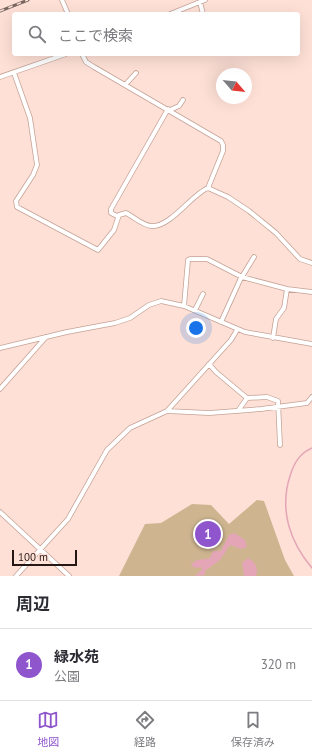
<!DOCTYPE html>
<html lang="ja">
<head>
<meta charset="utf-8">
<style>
	:root { --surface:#fff; --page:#f7f7f7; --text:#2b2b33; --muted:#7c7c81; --line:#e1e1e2; --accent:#8f55cc }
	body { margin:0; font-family:"PT Sans","Noto Sans JP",sans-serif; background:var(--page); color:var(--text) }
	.compass { position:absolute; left:216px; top:68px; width:36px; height:36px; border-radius:50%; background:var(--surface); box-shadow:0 4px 16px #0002; rotate:118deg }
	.scale { position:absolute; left:12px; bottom:10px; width:65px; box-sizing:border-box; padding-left:4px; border:2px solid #251814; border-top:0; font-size:11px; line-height:14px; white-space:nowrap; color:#251814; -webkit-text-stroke:3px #fee0d6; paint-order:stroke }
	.you { position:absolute; left:196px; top:328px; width:14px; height:14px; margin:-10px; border:3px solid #fff; border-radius:50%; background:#1a73e8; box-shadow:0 0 0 6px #1a73e833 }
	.badge { display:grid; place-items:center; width:26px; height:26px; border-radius:50%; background:var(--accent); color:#fff; font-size:13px; font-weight:700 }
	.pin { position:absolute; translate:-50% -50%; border:2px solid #fff; box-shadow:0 1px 4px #0006 }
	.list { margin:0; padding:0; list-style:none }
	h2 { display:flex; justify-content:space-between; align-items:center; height:52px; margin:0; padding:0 16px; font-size:17px }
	h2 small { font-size:13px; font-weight:400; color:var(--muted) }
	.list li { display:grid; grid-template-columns:26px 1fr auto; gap:12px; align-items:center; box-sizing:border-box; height:72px; padding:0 16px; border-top:1px solid var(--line) }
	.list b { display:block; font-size:15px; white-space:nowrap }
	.list p { margin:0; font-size:13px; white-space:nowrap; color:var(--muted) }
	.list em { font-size:13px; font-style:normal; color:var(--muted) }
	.icon { flex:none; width:22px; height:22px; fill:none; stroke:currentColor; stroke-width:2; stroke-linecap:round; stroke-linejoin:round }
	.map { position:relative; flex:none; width:312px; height:576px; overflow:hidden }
	.search { position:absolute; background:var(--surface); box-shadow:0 4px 16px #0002; left:12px; right:12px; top:12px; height:44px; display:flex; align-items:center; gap:10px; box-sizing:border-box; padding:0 14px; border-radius:4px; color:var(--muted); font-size:15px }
	.sheet { height:124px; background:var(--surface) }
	nav { display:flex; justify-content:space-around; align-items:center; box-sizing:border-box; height:56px; border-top:1px solid var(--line); background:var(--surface); font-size:11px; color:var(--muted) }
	nav a { display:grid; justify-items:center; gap:2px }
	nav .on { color:var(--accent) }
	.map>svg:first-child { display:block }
	.green { fill:#ceb590 }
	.water { fill:#e4a5b6 }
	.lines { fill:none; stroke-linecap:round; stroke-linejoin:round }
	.stream { stroke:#e4a5b6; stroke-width:1.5 }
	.street-casing { stroke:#c4a296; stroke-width:5.5 }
	.street { stroke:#fff; stroke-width:4 }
	.rail-casing { stroke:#7a6760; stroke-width:3 }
	.rail { stroke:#fee0d6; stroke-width:1.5; stroke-dasharray:4.5; stroke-linecap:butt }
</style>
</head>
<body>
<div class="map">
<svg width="312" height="576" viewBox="0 0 312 576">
	<rect width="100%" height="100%" fill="#fee0d6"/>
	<!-- green -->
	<path class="green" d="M 257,500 L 264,501 L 285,560 L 294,576 L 119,576 L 145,524 L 161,523 L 192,504 L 211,505 L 229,524 Z"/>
	<!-- water -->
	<path class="water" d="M 234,533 L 245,540 L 247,547 L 241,549 L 230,545 L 220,560 L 205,571 L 205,575 L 195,576 L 202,569 L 201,567 L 197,568 L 191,566 C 196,557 201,561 210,558 L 213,551 L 221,551 L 229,535 Z
		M 248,558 C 255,561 259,569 256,576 L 244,576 L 242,563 Z"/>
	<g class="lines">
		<!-- stream -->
		<path class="stream" d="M 312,448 C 299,454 294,463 290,476 C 279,510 290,542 312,568"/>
		<defs>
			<path id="street" d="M 62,0 L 68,14
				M 200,2 L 203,14
				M 170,14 L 205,0
				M 82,54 L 86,62 L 94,67 L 221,141 L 223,145 L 223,151 L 208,188 L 228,197 L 249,211 L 276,233 L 300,259 L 312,263
				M 14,73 L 30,118 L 37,165 L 33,175 L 16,201 L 17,207 L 98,250 L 114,230 L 119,215 L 126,213 C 134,217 142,225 151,226 C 170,228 192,194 208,188
				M 0,77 L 66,54
				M 125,85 L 136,73
				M 170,110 L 179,106 L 183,100
				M 117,216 L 111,213 L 111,209 L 168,109
				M 184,306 L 188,260 L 190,259 L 207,259 L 242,277 L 287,289
				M 195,310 L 203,294
				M 221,322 L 240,280 L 254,257
				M 273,338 L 276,319 L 284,308 L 287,289 L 312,292
				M 0,348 L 67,332 L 115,323 L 130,318 L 149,305 L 161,301 L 184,306 L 245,332 L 312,344
				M 209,364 L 216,372 L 247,398 L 267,397 L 278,401 L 280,445
				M 0,389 L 46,337
				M 167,411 L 231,340 L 237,330
				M 238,411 L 247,398
				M 0,512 L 69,576
				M 16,576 L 68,519 L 107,450 L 130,428 L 167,411 L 209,413 L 261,409 L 307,403 L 312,397"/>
		</defs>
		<!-- street casing -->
		<use href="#street" class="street-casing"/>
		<!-- street -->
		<use href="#street" class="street"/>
		<defs>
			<path id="rail" d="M 0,11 L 28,0"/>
		</defs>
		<!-- rail casing -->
		<use href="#rail" class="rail-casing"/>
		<!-- rail -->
		<use href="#rail" class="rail"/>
	</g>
</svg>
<svg class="compass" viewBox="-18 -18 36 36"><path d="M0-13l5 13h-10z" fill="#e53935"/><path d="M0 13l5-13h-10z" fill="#7c7c81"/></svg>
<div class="scale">100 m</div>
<div class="you"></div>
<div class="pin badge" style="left:208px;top:534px">1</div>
<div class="search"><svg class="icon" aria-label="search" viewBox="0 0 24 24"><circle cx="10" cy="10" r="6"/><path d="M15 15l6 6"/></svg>ここで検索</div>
</div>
<section class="sheet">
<h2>周辺<small></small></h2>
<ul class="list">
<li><span class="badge">1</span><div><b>緑水苑</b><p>公園</p></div><em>320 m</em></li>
</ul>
</section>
<nav>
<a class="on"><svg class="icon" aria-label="map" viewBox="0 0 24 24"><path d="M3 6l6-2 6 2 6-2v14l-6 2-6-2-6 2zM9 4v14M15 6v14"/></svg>地図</a>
<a><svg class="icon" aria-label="directions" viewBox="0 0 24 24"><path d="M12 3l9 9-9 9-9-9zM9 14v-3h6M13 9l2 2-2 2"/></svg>経路</a>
<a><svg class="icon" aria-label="saved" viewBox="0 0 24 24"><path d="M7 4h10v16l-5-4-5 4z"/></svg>保存済み</a>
</nav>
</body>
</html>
